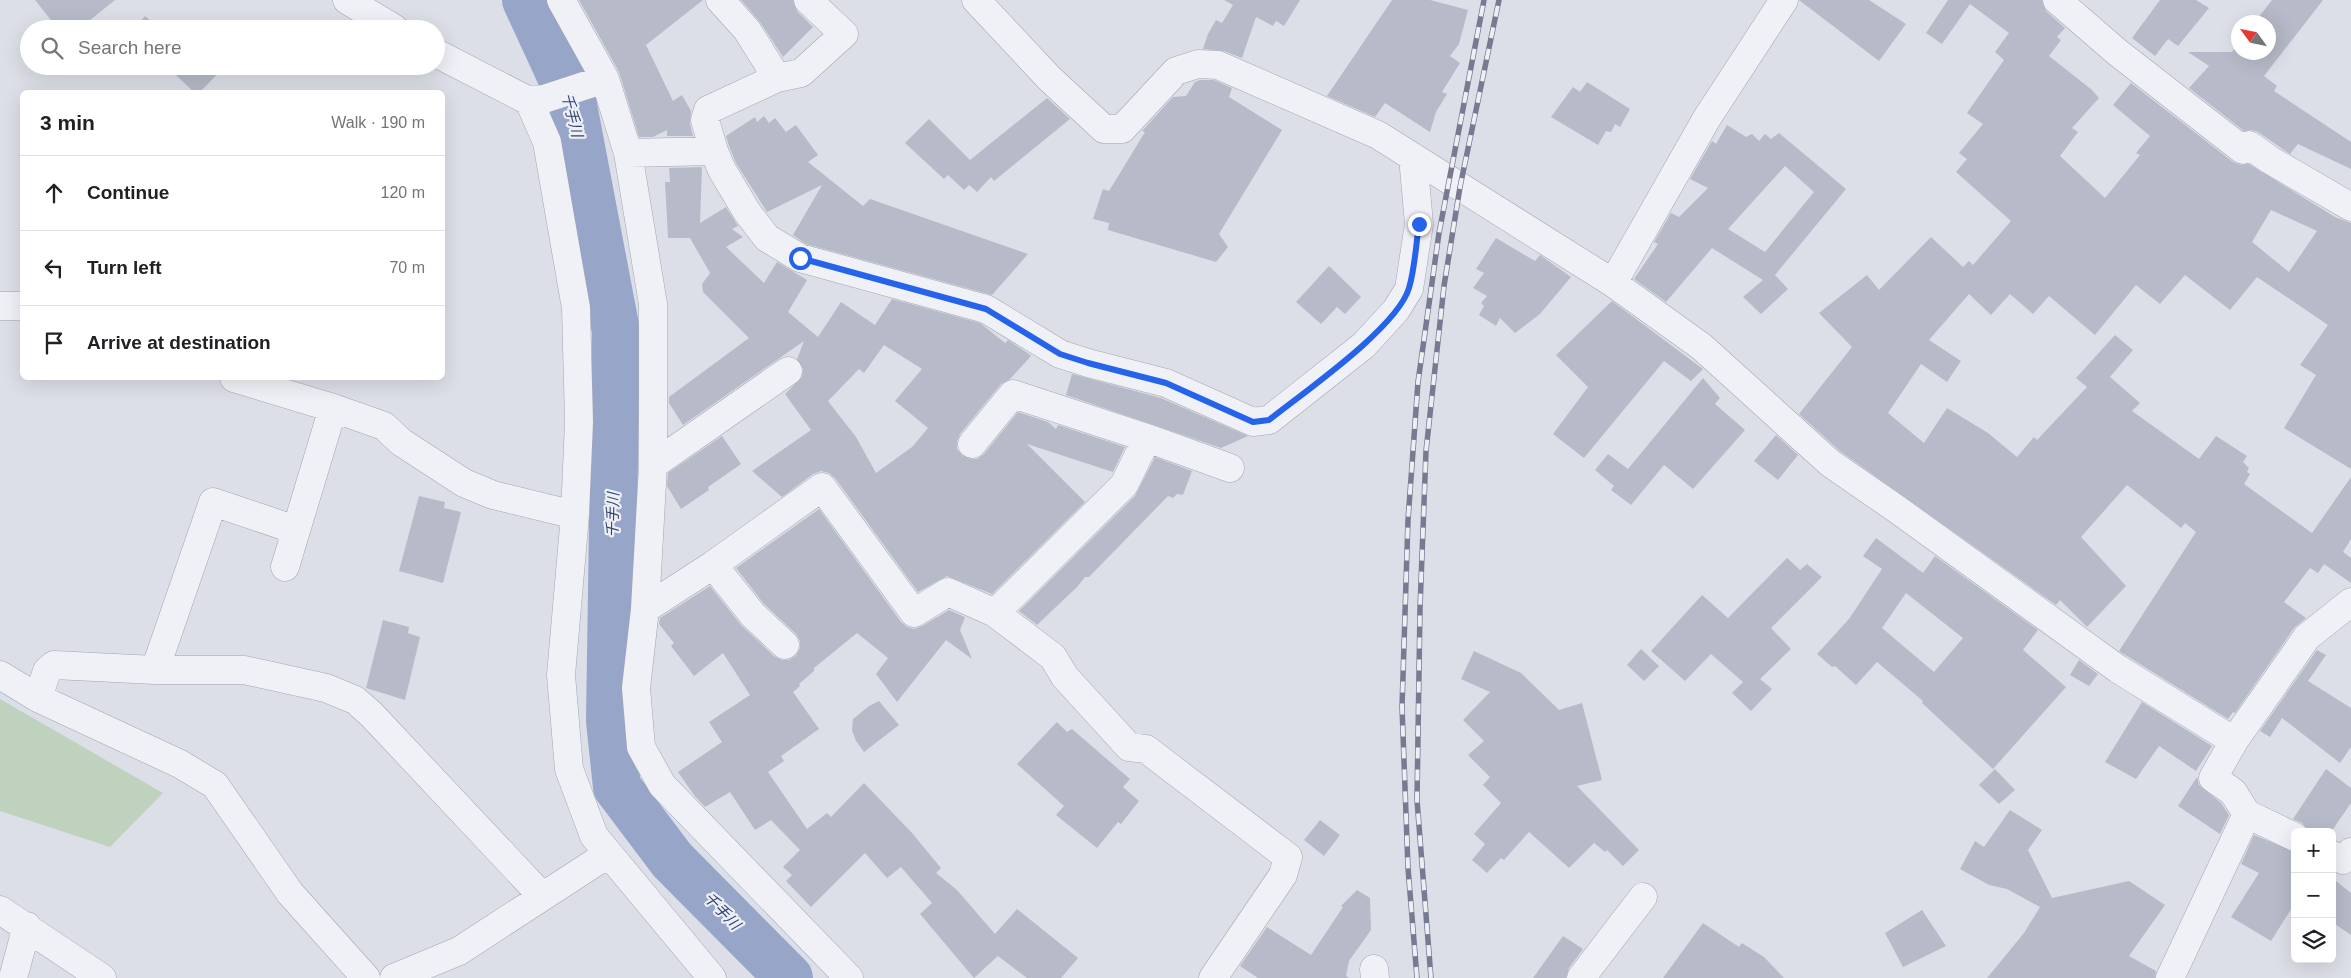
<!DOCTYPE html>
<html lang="en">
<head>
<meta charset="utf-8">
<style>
	:root { --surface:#fff; --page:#f2f2f2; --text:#202124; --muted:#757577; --line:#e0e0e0 }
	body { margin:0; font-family:Helvetica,"Noto Sans JP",sans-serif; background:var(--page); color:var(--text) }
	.controls { position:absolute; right:15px; bottom:15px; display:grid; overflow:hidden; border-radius:8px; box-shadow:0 5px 20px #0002 }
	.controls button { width:45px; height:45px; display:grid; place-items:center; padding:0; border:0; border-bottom:1px solid var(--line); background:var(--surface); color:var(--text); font:25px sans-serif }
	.compass { position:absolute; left:2231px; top:15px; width:45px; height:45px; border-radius:50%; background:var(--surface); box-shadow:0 5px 20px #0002; rotate:303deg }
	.stop { position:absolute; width:15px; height:15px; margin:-11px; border:4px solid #2563eb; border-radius:50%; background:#fff }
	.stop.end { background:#2563eb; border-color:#fff; box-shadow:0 1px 5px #0008 }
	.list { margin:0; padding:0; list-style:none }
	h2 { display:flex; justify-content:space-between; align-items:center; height:65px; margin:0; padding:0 20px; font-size:21px }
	h2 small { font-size:16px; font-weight:400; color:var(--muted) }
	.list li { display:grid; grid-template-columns:32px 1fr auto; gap:15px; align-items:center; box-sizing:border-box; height:75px; padding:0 20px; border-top:1px solid var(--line) }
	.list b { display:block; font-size:19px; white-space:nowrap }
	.list em { font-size:16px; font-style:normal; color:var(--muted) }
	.icon { flex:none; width:28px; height:28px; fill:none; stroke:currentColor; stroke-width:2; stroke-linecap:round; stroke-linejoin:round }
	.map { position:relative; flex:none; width:2351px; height:978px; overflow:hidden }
	.search { position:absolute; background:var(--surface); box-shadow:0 5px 20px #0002; left:20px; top:20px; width:425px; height:55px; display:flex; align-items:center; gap:12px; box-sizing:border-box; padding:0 18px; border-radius:28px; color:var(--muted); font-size:19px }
	.panel { position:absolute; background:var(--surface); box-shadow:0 5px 20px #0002; left:20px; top:90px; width:425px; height:290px; border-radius:8px }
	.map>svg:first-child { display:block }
	.green { fill:#bfd2be }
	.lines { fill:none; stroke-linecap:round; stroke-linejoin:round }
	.river { stroke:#97a5c9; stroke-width:48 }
	.building { fill:#b7bac8; fill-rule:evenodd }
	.minor-casing { stroke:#a2a5b2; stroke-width:29 }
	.minor { stroke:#f0f1f6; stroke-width:28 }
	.rail-casing { stroke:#767b92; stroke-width:5.5 }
	.rail { stroke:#edeff5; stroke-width:4; stroke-dasharray:11; stroke-linecap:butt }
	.route { stroke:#2563eb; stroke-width:6 }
	.labels { text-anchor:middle; stroke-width:4.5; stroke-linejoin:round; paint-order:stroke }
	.water-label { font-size:15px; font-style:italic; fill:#2f4074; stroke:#edeff5 }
</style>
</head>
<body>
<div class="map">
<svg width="2351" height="978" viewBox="0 0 2351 978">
	<rect width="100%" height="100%" fill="#dddfe8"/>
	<!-- green -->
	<path class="green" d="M 0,699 L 163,793 L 110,847 L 0,811 Z"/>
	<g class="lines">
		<!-- river -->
		<path class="river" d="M 526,0 L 572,100 L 616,331 L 610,721 L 617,787 L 672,860 L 789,978"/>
	</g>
	<!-- building -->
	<path class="building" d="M 35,0 L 115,0 L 79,29 L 58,29 Z
		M 579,0 L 703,0 L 646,45 L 673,101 L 682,95 L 691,111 L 690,124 L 693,136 L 667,136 L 667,130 L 653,137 L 639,137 L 619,72 Z
		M 741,0 L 793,0 L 797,11 L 813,27 L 783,57 L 760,22 Z
		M 1224,0 L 1300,0 L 1284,26 L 1276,21 L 1273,26 L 1256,17 L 1242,58 L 1224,51 L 1203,49 L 1208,34 L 1216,20 L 1222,23 L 1233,5 Z
		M 1392,0 L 1430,0 L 1468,10 L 1459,44 L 1450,56 L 1460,63 L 1442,92 L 1447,94 L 1436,112 L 1430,132 L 1385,103 L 1375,117 L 1327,96 Z
		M 1799,0 L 1869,0 L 1906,24 L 1879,61 Z
		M 1948,0 L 2042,0 L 2046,11 L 2065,28 L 2057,37 L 2061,40 L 2049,56 L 2092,90 L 2099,98 L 2072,128 L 2078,132 L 2060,156 L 2105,198 L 2140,155 L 2136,153 L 2150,136 L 2113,105 L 2131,83 L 2233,162 L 2240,165 L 2249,164 L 2335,217 L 2351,223 L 2351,469 L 2284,428 L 2316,375 L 2300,365 L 2328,325 L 2257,277 L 2230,310 L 2185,275 L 2160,304 L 2136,285 L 2095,335 L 2049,296 L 2033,314 L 2010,294 L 1991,315 L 1969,294 L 1929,340 L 1961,361 L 1947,382 L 1921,364 L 1888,413 L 1924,443 L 1947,408 L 1988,433 L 2017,457 L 2034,437 L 2037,440 L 2087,387 L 2076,378 L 2115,335 L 2133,350 L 2110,377 L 2140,403 L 2132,411 L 2199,459 L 2216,436 L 2247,456 L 2243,462 L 2249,468 L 2247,472 L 2250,474 L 2244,484 L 2312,533 L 2351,477 L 2351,539 L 2343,552 L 2351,558 L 2351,583 L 2324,564 L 2318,573 L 2310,568 L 2284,602 L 2306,618 L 2294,628 L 2235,713 L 2233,712 L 2228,719 L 2119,651 L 2196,532 L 2185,523 L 2181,528 L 2127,485 L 2081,537 L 2126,586 L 2087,627 L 2060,600 L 2056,605 L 1840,451 L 1799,414 L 1852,347 L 1819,313 L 1867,275 L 1879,290 L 1931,237 L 1963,267 L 1969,261 L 1973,265 L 2011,221 L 1956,172 L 1967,159 L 1959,153 L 1983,124 L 1967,113 L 2004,60 L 1995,52 L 2009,33 L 1970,4 L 1942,44 L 1926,33 ZM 2271,210 L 2317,231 L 2289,272 L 2252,242 Z
		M 2160,0 L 2196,0 L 2209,8 L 2178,46 L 2168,39 L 2155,56 L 2132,38 Z
		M 2272,0 L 2323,0 L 2264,76 L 2277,86 L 2274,91 L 2351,142 L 2351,169 L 2298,144 L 2290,154 L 2258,132 L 2251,130 L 2244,131 L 2189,88 L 2209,66 L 2188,52 L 2232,52 L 2238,44 L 2238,52 L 2268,52 L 2268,22 L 2255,22 Z
		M 145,16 L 160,29 L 134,29 Z
		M 166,66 L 225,66 L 200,92 L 194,92 Z
		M 1200,80 L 1214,80 L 1232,88 L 1229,97 L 1282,130 L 1219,234 L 1228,247 L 1216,262 L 1108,230 L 1109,223 L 1093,219 L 1103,189 L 1109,191 L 1145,132 L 1142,131 L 1173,97 L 1186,96 L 1195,82 Z
		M 1587,82 L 1630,109 L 1620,127 L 1615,124 L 1611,132 L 1606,131 L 1598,145 L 1551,117 L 1573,87 L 1580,92 Z
		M 1047,98 L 1070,119 L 994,181 L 991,177 L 977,192 L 969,185 L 964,190 L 948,175 L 944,179 L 905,143 L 929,119 L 970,160 Z
		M 764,116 L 769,123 L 775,118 L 786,132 L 796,125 L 818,155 L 808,162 L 863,206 L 870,199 L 1028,254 L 992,295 L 806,244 L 793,235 L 822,185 L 767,212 L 736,163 L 729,146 L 726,136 L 755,117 L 757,122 Z
		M 1727,125 L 1746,137 L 1752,134 L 1759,141 L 1765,134 L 1771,139 L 1779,133 L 1846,189 L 1775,275 L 1788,289 L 1761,314 L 1743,297 L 1763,280 L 1712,248 L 1666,302 L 1634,279 L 1658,244 L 1654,242 L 1671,213 L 1679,217 L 1708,188 L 1690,179 L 1712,141 L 1716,144 ZM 1785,166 L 1814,192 L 1765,252 L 1728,229 Z
		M 702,167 L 700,223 L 726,207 L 738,226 L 732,229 L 743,237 L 726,247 L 764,283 L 777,262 L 807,280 L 788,312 L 818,337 L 841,302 L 875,325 L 892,299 L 980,323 L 1005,343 L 1008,340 L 1029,354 L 1031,356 L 1010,379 L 1001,384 L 960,434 L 957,441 L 957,449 L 963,456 L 970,459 L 977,459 L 984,454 L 1018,412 L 1048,422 L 1056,429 L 1058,425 L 1125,447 L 1113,472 L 1027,444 L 1085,502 L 992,594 L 947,576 L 918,592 L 835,478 L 829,473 L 821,471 L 813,474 L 782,497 L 752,471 L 811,430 L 785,394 L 802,377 L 803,369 L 797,359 L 804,341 L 683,425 L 669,403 L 669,397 L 749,338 L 703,292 L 702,284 L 710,273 L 690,238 L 668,238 L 665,182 L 670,182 L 669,168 ZM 884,345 L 922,369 L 895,401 L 928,428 L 912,447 L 876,473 L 856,437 L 828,401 L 859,369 L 864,373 Z
		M 1496,238 L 1535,261 L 1540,255 L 1571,277 L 1540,314 L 1515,333 L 1500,318 L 1496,326 L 1479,315 L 1484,306 L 1481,303 L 1487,296 L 1473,288 L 1484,273 L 1476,269 Z
		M 1329,266 L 1361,297 L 1345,314 L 1337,307 L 1321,324 L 1296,302 Z
		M 1612,301 L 1703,369 L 1691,381 L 1664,361 L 1584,458 L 1553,434 L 1588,387 L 1556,355 Z
		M 1072,374 L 1161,398 L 1248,436 L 1221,448 L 1066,395 Z
		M 1703,378 L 1720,398 L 1715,404 L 1745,430 L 1693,489 L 1664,465 L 1631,505 L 1611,490 L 1614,486 L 1595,470 L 1608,454 L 1628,469 Z
		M 1776,435 L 1798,455 L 1778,480 L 1754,461 Z
		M 722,436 L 741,464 L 708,487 L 709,490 L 681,509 L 667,486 L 668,473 Z
		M 1155,457 L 1192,471 L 1183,495 L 1177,494 L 1173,498 L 1168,496 L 1089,577 L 1085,577 L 1077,587 L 1037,625 L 1019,611 L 1135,496 Z
		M 419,496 L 445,502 L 444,508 L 461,512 L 443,583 L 399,571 Z
		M 819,509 L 901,622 L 907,627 L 914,629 L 922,626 L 949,610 L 965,617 L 960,630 L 972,659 L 946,640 L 897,702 L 876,674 L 888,658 L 857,633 L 814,668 L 814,671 L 799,684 L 800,686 L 793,692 L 819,729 L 781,756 L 784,761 L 768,772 L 807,829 L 827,813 L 831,817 L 864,783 L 912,833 L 941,868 L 936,873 L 957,890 L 995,934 L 1017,909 L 1078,958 L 1061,978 L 1027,978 L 998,956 L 974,978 L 920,914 L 932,903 L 901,867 L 887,878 L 865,853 L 811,907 L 786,881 L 792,875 L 783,867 L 800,850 L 771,820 L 755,830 L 730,792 L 705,807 L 694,795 L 678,772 L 722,742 L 709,722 L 750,695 L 723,653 L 694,676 L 671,646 L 674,643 L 659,624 L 660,618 L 710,586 L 741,625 L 774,656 L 782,660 L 789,660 L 796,656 L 800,648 L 800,641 L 796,634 L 764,604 L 736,568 Z
		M 1876,538 L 1923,573 L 1935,556 L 2038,630 L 2023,650 L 2066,687 L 1993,769 L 1922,703 L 1923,701 L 1877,662 L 1856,685 L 1835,666 L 1832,667 L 1817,654 L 1849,619 L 1882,569 L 1863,556 ZM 1906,593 L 1963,638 L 1934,672 L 1882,628 Z
		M 1787,558 L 1800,570 L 1807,564 L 1822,577 L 1771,628 L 1791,649 L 1760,679 L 1772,689 L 1751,711 L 1732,693 L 1743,682 L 1711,654 L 1685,681 L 1651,651 L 1702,595 L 1728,618 Z
		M 383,620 L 409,627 L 408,633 L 420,637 L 405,700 L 366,688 Z
		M 1641,649 L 1659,666 L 1644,681 L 1627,665 Z
		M 2317,650 L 2326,655 L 2308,681 L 2351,708 L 2351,747 L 2340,763 L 2282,718 L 2270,737 L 2260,731 Z
		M 1474,651 L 1521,673 L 1559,710 L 1582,703 L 1602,780 L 1577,786 L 1639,850 L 1623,866 L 1607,850 L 1605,852 L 1594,843 L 1569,868 L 1529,832 L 1504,860 L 1501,858 L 1487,873 L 1472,860 L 1485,844 L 1474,834 L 1501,803 L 1483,785 L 1490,777 L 1468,755 L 1484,741 L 1463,720 L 1490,692 L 1461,679 Z
		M 2079,660 L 2098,674 L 2089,686 L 2070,675 Z
		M 879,701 L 899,725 L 864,752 L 856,741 L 852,730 L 853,719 L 869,706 Z
		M 2142,702 L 2212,746 L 2196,771 L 2159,746 L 2136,779 L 2105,762 Z
		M 1057,722 L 1067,732 L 1072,729 L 1130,779 L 1123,787 L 1139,801 L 1121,824 L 1118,822 L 1097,848 L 1056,815 L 1064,806 L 1017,764 Z
		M 1995,769 L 2015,790 L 1999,804 L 1979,785 Z
		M 2326,769 L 2351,788 L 2351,803 L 2331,832 L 2309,832 L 2302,823 L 2293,819 Z
		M 2197,777 L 2199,785 L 2221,803 L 2229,815 L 2220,834 L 2178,806 Z
		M 2010,810 L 2042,830 L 2028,850 L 2052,898 L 2129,881 L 2165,905 L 2129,956 L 2156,971 L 2155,978 L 1987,978 L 2024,933 L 2040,907 L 2007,889 L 1989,885 L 1960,869 L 1975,841 L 1984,847 Z
		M 1320,820 L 1340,835 L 1324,856 L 1304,840 Z
		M 2254,835 L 2295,852 L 2295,903 L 2271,941 L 2231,917 L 2259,873 L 2241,864 Z
		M 2336,881 L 2351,893 L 2351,935 L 2332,922 L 2332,886 Z
		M 1357,890 L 1370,898 L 1371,930 L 1349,961 L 1346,976 L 1349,978 L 1258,978 L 1240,966 L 1267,927 L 1311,955 L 1343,907 L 1341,906 Z
		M 1922,910 L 1946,946 L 1903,967 L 1885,933 Z
		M 1703,923 L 1739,947 L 1742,943 L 1764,957 L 1784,978 L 1663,978 Z
		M 1563,936 L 1583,949 L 1569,968 L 1566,978 L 1533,978 Z"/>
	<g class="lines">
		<defs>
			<path id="minor" d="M 347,0 L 395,29
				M 561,0 L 605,79 L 628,153 L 653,304 L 653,465 L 645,609 L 636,688 L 641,747 L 662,785 L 849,978
				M 720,0 L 747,30 L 777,78
				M 976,0 L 1049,78 L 1104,129 L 1122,129 L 1176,71 L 1198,64 L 1218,65 L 1378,135 L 1613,283 L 1702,347 L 1830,463 L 1898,510 L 2118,669 L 2234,741
				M 2057,0 L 2117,52 L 2243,150 L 2249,145 L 2270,160 L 2351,207
				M 436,53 L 529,101 L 544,99 L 605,79
				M 529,101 L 547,142 L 576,308 L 579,422 L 575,515 L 561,675 L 569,769 L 594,836 L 712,978
				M 714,151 L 722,170 L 747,212 L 767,238 L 800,258 L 986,309 L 1060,354 L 1088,363 L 1166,383 L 1253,422 L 1269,420 L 1364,345 L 1396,310 L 1409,289 L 1419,224 L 1413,157
				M 628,153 L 714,151 L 705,120 L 708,110 L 777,78 L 801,73 L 844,34 L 808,0
				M 1613,283 L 1707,118 L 1784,0
				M 0,306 L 22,306
				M 234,378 L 333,408 L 384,426 L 401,442 L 464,483 L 493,495 L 575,515
				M 972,444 L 1013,394 L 1147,438 L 1230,468
				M 653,465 L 788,371
				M 296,530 L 213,502 L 155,670 L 244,670 L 326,688 L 355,700 L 371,714 L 542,896
				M 713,565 L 753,615 L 785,645
				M 285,567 L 333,408
				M 645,609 L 713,565 L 822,487 L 914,613 L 948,592 L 995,613 L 1053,657 L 1065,677 L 1129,747 L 1146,749 L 1288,857 L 1283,875 L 1213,978
				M 995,613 L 1124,485 L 1147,438
				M 0,675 L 38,698 L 180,764 L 215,785 L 290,893 L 366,978
				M 38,698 L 47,671 L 54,665 L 155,670
				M 2295,837 L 2247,814 L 2233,792 L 2213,778 L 2234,741 L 2307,637 L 2351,602
				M 2332,855 L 2343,860 L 2351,852
				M 0,910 L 102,978
				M 1374,969 L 1375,978
				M 13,978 L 27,926
				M 394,978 L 459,951 L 608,854
				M 1581,978 L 1643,897
				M 2170,978 L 2247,814"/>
		</defs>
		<!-- minor casing -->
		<use href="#minor" class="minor-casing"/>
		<!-- minor -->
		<use href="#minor" class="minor"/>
		<defs>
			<path id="rail" d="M 1417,978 L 1408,868 L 1402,707 L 1408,520 L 1418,382 L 1439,233 L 1484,0
				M 1431,978 L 1417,800 L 1420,608 L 1426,451 L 1444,286 L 1460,187 L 1499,0"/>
		</defs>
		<!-- rail casing -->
		<use href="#rail" class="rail-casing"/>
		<!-- rail -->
		<use href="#rail" class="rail"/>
	</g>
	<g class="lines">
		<!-- route -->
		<path class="route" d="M 800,258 L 986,309 L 1060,354 L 1088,363 L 1166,383 L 1253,422 L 1269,420 C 1304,392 1397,328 1409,288 C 1415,268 1416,244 1419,224"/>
	</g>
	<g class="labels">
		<!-- water labels -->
		<g class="water-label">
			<text transform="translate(572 115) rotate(76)" y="5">千手川</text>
			<text transform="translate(613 515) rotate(-89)" y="5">千手川</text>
			<text transform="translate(722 911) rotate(46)" y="5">千手川</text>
		</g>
	</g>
</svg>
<div class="controls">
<button>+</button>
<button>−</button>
<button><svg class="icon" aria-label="layers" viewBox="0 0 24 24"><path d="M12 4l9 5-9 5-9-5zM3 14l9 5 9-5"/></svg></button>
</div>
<svg class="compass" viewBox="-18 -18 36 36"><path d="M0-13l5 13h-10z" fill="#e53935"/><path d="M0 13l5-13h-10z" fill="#757577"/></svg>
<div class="stop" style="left:800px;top:258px"></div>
<div class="stop end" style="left:1419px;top:224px"></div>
<div class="search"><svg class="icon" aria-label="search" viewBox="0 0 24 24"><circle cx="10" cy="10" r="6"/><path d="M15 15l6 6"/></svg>Search here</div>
<section class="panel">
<h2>3 min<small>Walk · 190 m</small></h2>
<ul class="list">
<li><svg class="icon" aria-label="ahead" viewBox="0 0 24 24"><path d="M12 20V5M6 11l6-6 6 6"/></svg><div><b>Continue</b></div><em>120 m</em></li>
<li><svg class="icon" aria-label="left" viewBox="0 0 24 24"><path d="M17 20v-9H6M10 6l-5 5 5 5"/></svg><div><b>Turn left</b></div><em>70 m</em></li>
<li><svg class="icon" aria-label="arrive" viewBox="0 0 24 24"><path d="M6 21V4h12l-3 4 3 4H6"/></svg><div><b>Arrive at destination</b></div></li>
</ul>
</section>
</div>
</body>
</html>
